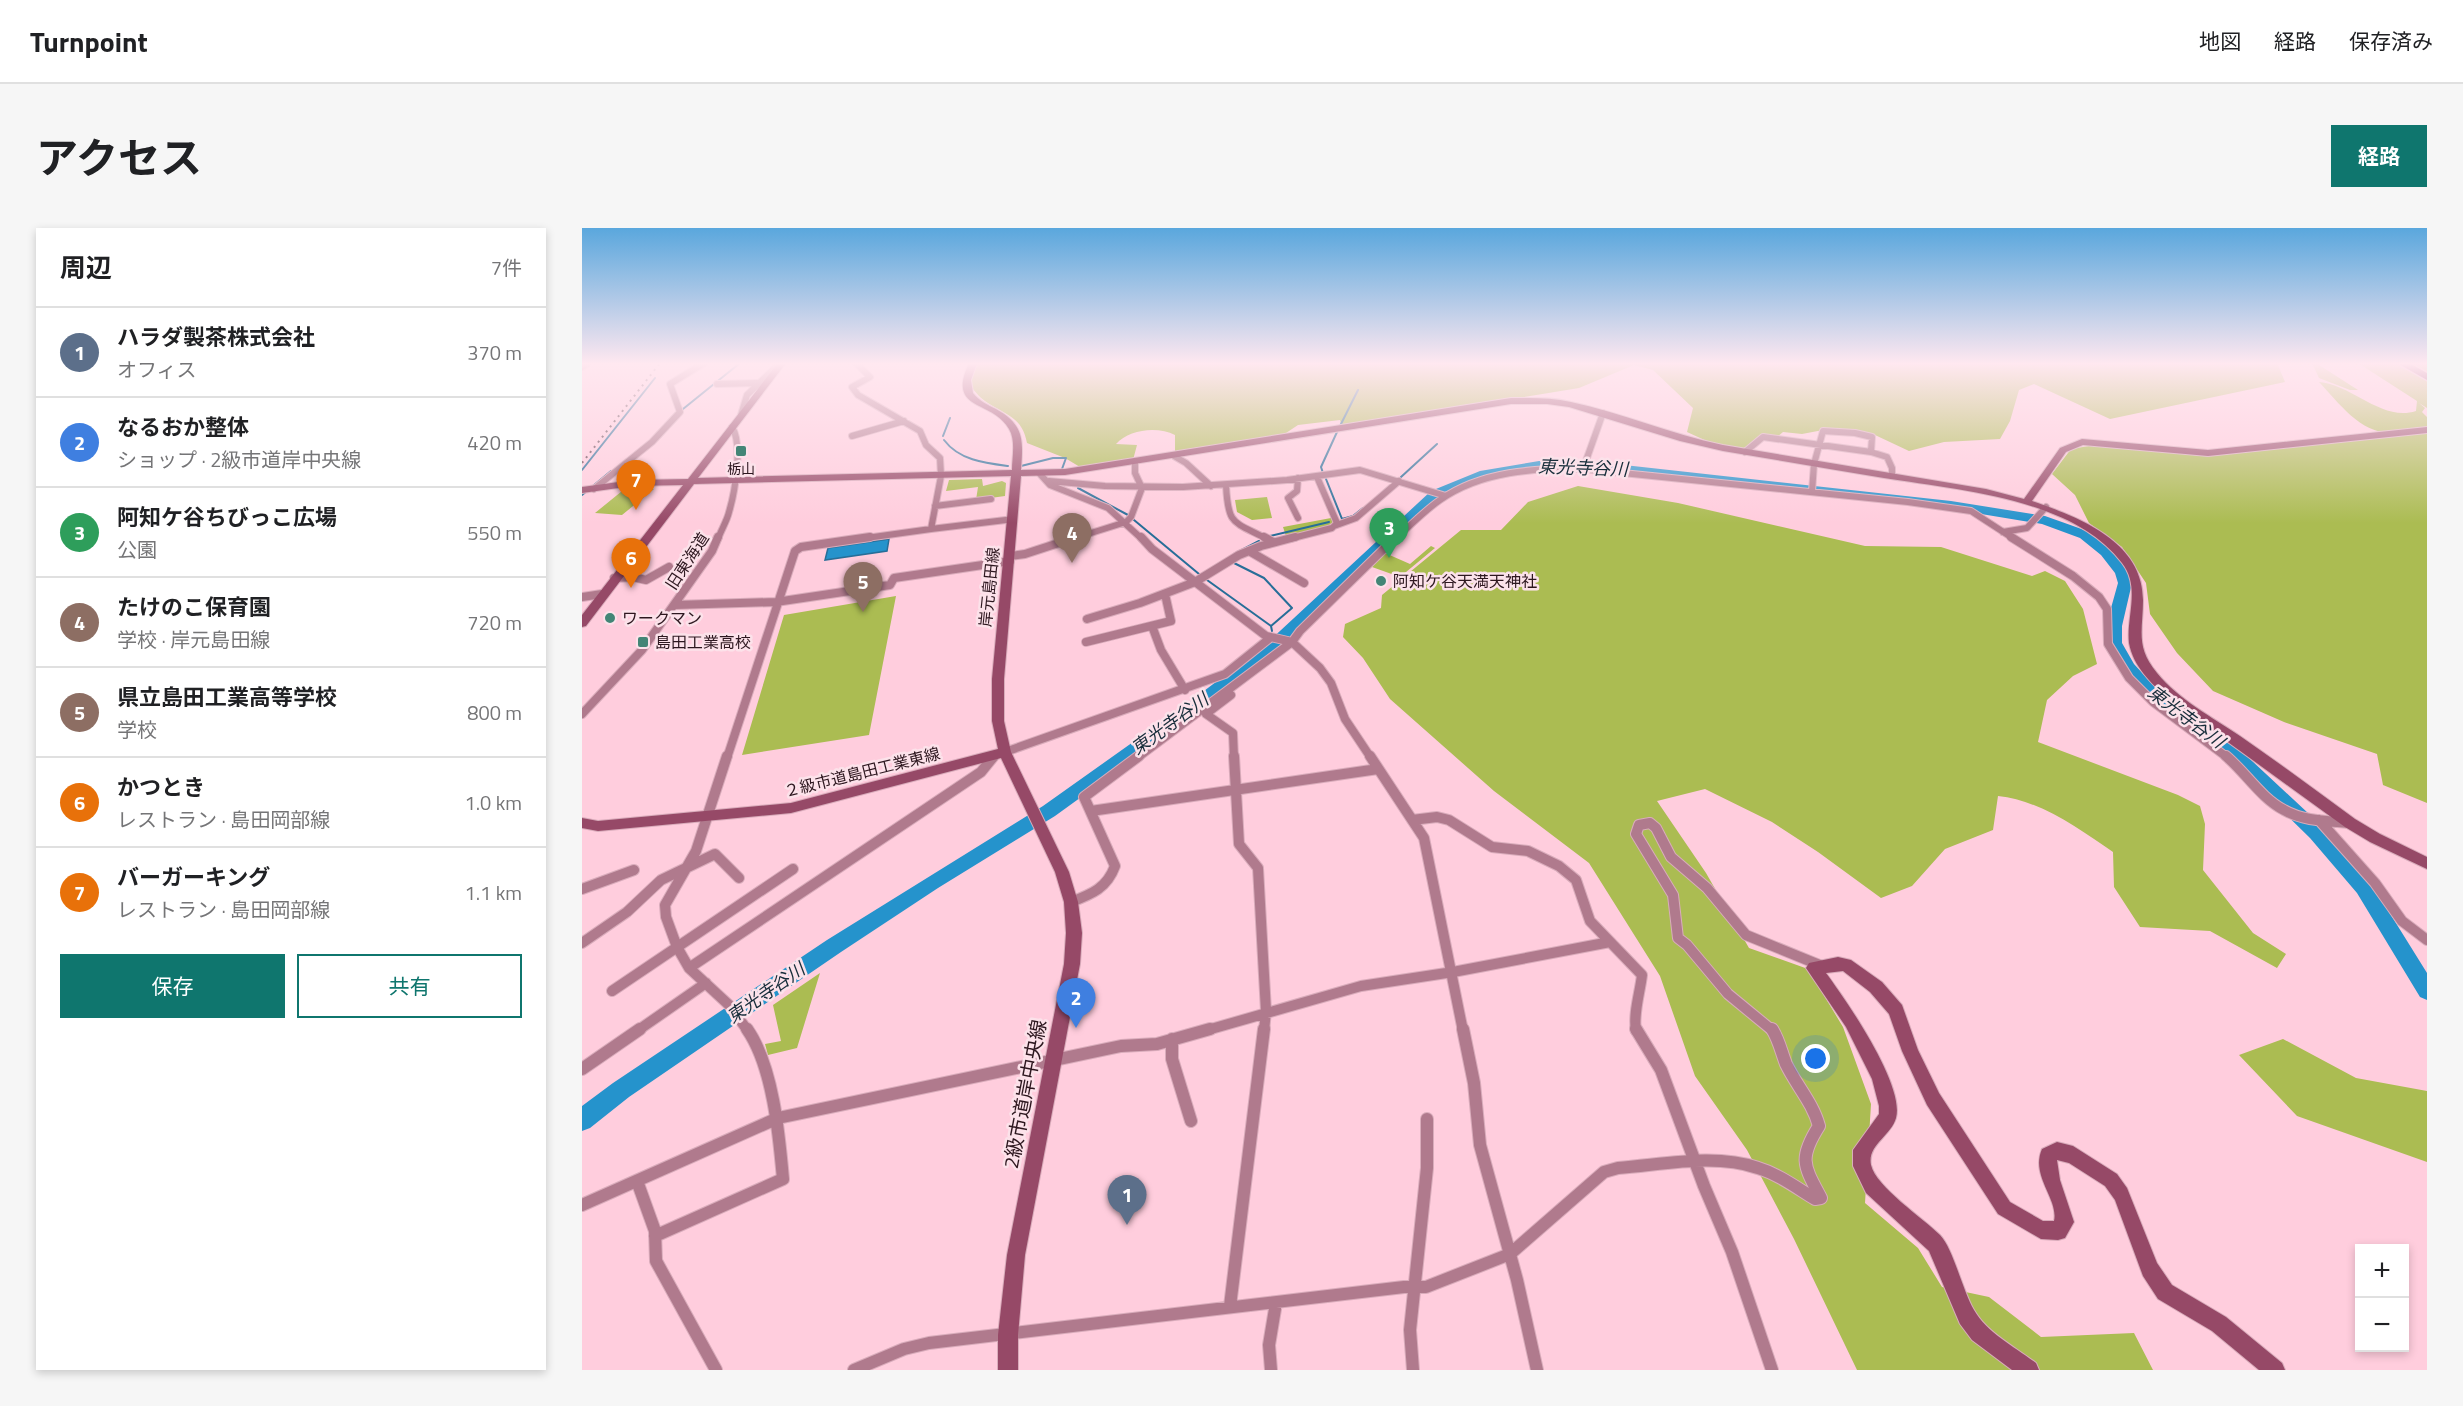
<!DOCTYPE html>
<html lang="ja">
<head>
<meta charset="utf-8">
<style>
	:root { --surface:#fff; --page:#f6f6f6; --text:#202124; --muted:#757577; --line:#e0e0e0; --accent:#0f766e }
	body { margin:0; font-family:"Titillium Web","Noto Sans JP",sans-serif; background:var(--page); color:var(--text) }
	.controls { position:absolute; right:18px; bottom:18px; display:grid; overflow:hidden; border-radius:0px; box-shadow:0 3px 9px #0003 }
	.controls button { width:54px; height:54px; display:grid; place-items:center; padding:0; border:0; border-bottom:2px solid var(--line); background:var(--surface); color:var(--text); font:30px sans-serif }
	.you { position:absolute; left:1234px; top:831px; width:21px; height:21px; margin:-15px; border:4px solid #fff; border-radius:50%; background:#1a73e8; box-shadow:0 0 0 9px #1a73e833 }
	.badge { display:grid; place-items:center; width:39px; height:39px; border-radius:50%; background:var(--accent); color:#fff; font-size:20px; font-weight:700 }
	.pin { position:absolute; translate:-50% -50px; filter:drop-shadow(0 2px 3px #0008) }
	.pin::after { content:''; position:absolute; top:32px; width:21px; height:18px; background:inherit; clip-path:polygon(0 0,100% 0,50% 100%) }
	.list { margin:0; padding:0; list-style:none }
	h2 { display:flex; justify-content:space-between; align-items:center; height:78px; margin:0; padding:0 24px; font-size:26px }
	h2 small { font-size:20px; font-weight:400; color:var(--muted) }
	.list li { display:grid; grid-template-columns:39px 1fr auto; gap:18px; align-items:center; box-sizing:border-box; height:90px; padding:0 24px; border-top:2px solid var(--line) }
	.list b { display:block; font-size:22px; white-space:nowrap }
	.list p { margin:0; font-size:20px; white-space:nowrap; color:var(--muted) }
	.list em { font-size:20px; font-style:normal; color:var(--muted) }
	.actions { display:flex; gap:12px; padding:18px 24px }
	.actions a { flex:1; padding:14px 0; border:2px solid var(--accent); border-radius:0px; text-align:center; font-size:21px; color:var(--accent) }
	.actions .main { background:var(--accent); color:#fff }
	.map { position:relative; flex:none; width:1845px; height:1142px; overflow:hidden; border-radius:0px }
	header { display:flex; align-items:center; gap:36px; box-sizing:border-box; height:84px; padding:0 30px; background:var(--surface); border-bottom:2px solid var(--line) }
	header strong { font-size:28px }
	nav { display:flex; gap:33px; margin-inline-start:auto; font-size:21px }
	.intro { display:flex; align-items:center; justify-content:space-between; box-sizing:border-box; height:144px; padding:0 36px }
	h1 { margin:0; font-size:42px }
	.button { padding:15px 27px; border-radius:0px; background:var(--accent); color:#fff; font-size:21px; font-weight:700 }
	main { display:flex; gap:36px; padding:0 36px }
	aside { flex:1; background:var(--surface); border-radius:0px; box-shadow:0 3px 9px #0003 }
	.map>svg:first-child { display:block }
	.green { fill:#abbc52 }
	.water { fill:#2593cc; stroke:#276e98; stroke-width:1.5 }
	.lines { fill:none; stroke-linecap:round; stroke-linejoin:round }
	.stream { stroke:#276e98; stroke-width:2 }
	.river { fill:#2593cc; fill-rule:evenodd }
	.street-far3-casing { stroke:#d9acbb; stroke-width:8 }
	.street-far2-casing { stroke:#d9acbb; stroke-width:10 }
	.street-far1-casing { stroke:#d9acbb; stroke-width:12 }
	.street-casing { stroke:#d9acbb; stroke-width:14 }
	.secondary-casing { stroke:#d9acbb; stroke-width:2 }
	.highway-casing { stroke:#d9acbb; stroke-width:3 }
	.street-far3 { stroke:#b07a8d; stroke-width:6 }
	.street-far2 { stroke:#b07a8d; stroke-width:8 }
	.street-far1 { stroke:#b07a8d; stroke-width:10 }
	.street { stroke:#b07a8d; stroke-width:12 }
	.secondary { fill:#964967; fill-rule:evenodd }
	.highway { fill:#630836; fill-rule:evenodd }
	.rail { stroke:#61444e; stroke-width:2; stroke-dasharray:2 4.5; stroke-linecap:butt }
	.poi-dot { fill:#438576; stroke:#fce2ea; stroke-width:2 }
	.labels { text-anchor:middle; stroke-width:5; stroke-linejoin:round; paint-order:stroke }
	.far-poi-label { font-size:14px; fill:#2d171f; stroke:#fce2ea }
	.street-label { font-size:16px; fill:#2d171f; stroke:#fce2ea }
	.poi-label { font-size:16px; fill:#2d171f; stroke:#fce2ea; text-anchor:start }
	.water-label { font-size:18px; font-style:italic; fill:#172d3a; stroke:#fce2ea }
	.near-street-label { font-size:20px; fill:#2d171f; stroke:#fce2ea }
</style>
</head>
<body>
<header>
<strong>Turnpoint</strong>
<nav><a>地図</a><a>経路</a><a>保存済み</a></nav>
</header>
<div class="intro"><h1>アクセス</h1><a class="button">経路</a></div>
<main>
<aside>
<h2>周辺<small>7件</small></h2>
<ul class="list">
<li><span class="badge" style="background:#5c6f8a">1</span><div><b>ハラダ製茶株式会社</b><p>オフィス</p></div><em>370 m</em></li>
<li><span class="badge" style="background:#3f7fe0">2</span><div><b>なるおか整体</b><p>ショップ · 2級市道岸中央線</p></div><em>420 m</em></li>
<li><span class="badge" style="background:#2e9e5b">3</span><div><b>阿知ケ谷ちびっこ広場</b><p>公園</p></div><em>550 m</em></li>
<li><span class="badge" style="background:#8d6e63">4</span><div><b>たけのこ保育園</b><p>学校 · 岸元島田線</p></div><em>720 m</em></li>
<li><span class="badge" style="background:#8d6e63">5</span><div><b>県立島田工業高等学校</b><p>学校</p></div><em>800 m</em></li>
<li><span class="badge" style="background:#e8710a">6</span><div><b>かつとき</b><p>レストラン · 島田岡部線</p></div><em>1.0 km</em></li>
<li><span class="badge" style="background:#e8710a">7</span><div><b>バーガーキング</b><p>レストラン · 島田岡部線</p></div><em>1.1 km</em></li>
</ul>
<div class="actions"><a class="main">保存</a><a>共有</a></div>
</aside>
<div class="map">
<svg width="1845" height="1142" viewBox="0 0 1845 1142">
	<rect width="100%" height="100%" fill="#ffcddd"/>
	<!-- green -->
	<path class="green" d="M 394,135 L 1695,135 L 1703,154 L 1528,191 L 1452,156 L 1437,162 L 1428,193 L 1418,211 L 1362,214 L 1327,223 L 1293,207 L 1272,204 L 1241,202 L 1220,206 L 1201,204 L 1195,209 L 1180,208 L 1161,221 L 1129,215 L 1105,204 L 1111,180 L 1071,142 L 1052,137 L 997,160 L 760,199 L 758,192 L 716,197 L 701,207 L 593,227 L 593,207 C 576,198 547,201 534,216 L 555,217 L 551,232 L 498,239 L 483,230 L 445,215 C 440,188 423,187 403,173 C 397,169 392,162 387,156 Z
		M 1730,135 L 1734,135 L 1776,162 L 1768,162 L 1737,150 Z
		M 1776,135 L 1845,135 L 1845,180 L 1837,175 L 1843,180 L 1840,184 L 1845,189 L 1845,575 L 1801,557 L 1795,526 L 1702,494 L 1631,463 L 1595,425 L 1568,386 L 1564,355 L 1540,319 L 1507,295 L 1493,267 L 1470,246 L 1489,221 L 1513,217 L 1624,228 L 1809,205 C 1778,205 1757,175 1737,154 C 1771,157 1800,194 1834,183 L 1835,173 Z
		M 400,251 L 401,258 L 420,253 L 424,255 L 423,268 L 394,272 L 396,259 L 364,263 L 367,252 Z
		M 996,258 L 1096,275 L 1283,318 L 1359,319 L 1450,348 L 1463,343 L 1483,353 L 1501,381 L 1515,436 L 1491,448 L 1465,472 L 1456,514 L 1596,567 L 1618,578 L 1623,596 L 1621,642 L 1671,705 L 1704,726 L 1695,740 L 1628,703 L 1558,699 L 1532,659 L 1531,624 C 1497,601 1458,572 1416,568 L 1411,602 L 1363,621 L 1330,658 L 1299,670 L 1236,624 L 1190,594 L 1123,561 L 1075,573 L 1124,645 L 1167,720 L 1226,741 L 1261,799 L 1289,876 L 1283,975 L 1336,1020 L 1360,1059 L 1407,1069 L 1459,1109 L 1552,1105 L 1571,1142 L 1275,1142 L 1212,1011 L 1165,922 L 1113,848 L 1078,748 L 1007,635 L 912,563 L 808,471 L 781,430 L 761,409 L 763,396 L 799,380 L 800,367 L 879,302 L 919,302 L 946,274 Z
		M 45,259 L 72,261 L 40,287 L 13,285 Z
		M 685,269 L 690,290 L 670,292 L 655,284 L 653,272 Z
		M 749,290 L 751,294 L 746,298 L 704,308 L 701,299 Z
		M 849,318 L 853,320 L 818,349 L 790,339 L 803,325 L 828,336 Z
		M 314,368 L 287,507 L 160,527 L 202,387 Z
		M 238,745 L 215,820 L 186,827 L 183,816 L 199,813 L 191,777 Z
		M 1701,811 L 1774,850 L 1845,863 L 1845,934 L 1715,888 L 1657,827 Z"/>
	<!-- water -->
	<path class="water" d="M 307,311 L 305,323 L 243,332 L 246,320 Z"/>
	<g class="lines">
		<!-- stream -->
		<path class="stream" d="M 101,181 L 158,135
			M 758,198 L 776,162
			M 361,208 L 368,190
			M 362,212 C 377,232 402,235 426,238
			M 439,238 L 471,230 L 484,230 L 480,241
			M 0,242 L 73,150
			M 741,245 L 739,239 L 755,204
			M 819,249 L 855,216
			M 744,251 L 760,291 L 771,288 L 781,280
			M 496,260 L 546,287
			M 0,267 L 29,243
			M 552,292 L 617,346
			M 688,308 L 747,294
			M 652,326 L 677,313
			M 650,334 L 682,350 L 710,380 L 689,398
			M 625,352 L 689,398 L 690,403"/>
		<!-- river -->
		<path class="river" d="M 957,233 L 1024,235 L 1369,273 L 1463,288 L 1508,304 L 1529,321 L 1547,345 L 1550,355 L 1540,398 L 1540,415 L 1552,436 L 1573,459 L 1654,518 L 1742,600 L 1773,634 L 1789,655 L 1845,745 L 1845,772 L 1838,769 L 1775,665 L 1728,610 L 1642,526 L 1561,467 L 1540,443 L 1524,415 L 1524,398 L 1536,355 L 1533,345 L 1519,327 L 1498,310 L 1460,296 L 1369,281 L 1024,243 L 957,241 L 906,249 L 859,269 L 695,425 L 618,483 L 473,588 L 356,660 L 259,724 L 47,869 L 8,900 L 0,903 L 0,878 L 31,855 L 245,712 L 461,578 L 606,475 L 683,417 L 849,263 L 898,243 Z"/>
		<defs>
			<path id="street-far3" d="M 0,135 L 5,136 L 0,139
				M 274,135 L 288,149 L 270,159 L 276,167 L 338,203 L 344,217 L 358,230 L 359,248 L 349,301 L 432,291
				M 135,156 L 175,155
				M 159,187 L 165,167 L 198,135
				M 270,208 L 322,193
				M 1163,224 L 1181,209 L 1289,224 L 1305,229 L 1310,240 L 1310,248
				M 592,228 L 604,235 L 629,258
				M 1001,241 L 1021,185
				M 458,246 L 468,257 L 526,280 L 560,311
				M 716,250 L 715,263 L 706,270 L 716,290
				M 467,253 L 523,258 L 601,259 L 705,252 L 778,242 L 864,268
				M 644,257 C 646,298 651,293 685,311
				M 12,261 L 70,214 L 98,184 L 88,156 L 122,135
				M 1230,264 L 1232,236 L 1241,203 L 1273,205 L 1290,209 L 1289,224
				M 353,278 L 409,271
				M 752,298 L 774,290 L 817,253
				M 1421,304 L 1445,300 L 1464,279
				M 136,311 C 139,302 145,293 147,284 C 153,264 161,216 150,199
				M 277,311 L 349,301
				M 490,311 L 544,294 L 549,289 L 560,260 L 553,245 L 553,234
				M 707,311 L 750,300 L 755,295 L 735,249
				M 813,311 C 828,298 842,283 858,272 C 899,243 953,240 1001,241 L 1326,274 L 1389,283 L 1432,311"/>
			<path id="street-far2" d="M 559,309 L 570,321 L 684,408 L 710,414 L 738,440 L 749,455 L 763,491 L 789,530
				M 682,309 L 691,314
				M 1429,309 L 1491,348 L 1517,369 L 1525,381 L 1526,416 L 1547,450 L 1571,474 L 1646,530
				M 667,323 L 722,355
				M 428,328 L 443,326 L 495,309
				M 32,350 L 51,349 L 64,352 L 87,339
				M 0,369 L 20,366
				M 93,377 L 194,374 L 308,357 L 312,350 L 428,333
				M 505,391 L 558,375 L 613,354 L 657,327 L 679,318 L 713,309
				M 570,398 L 579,422 L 603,462
				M 504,414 L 589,393 L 583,366
				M 649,467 L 624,486 L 651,505 L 652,530
				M 0,486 L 60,422 L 130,323 L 136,309
				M 423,524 L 643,446 L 688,410
				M 145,530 L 213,323 L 219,319 L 288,309
				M 411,530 L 413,527
				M 555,530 L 710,414 L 718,403 L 814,309"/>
			<path id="street-far1" d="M 145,528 L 114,623 L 83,677 L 84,689 L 95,719 L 107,740 L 147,777 L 166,803
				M 652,528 L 657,616 L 676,640 L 684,783 L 682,803
				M 788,528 L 842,610 L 881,803
				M 1644,528 C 1664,545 1679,570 1702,582 C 1721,593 1745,593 1766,595
				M 509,583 L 796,541
				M 830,592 L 855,589 L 867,592 L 910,619 L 946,623 L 977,638 L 994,652 L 1008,693 L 1060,747 C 1058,765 1051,785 1054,803
				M 1737,592 L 1793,655 L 1820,693 L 1845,712
				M 0,661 L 52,642
				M 489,674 C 510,666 525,660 533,638 L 502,569 L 557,528
				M 0,715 L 45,684 L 79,652 L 133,626 L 157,650
				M 107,740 L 399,544 L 412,528
				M 30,763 L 211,641
				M 55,803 L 124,755
				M 622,803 L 779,758 L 871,744 L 1028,714
				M 1191,803 L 1146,766 L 1105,717 L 1096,710 L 1091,667 L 1054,606 L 1057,597 L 1068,595 L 1074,600 L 1089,629 L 1125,660 L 1164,707 L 1240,738"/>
			<path id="street" d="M 881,801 L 892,855 L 898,917 L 935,1052 L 955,1142
				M 1054,801 L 1079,842 L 1122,958 L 1150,1024 L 1190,1142
				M 590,811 L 590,831 L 609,893
				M 0,841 L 58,801
				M 55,953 L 73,1003 L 74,1033 L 134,1142
				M 0,977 L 196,890 L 539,818 L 575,816 L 628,801
				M 73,1008 L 201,951 C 197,906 191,838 165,801
				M 648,1078 L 682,801
				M 272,1142 L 322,1121 L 347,1115 L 822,1059 L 844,1059 L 928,1026 L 1022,944 L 1036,940 C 1080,937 1132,925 1176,940 C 1196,946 1215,960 1233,971 L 1239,970 C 1222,938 1216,931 1237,898 C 1231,875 1214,857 1204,836 C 1199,823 1197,812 1190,801
				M 689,1142 L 687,1117 L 694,1075
				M 831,1142 L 828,1102 L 845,940 L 845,891"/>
			<path id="secondary" d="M 196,135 L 204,135 L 116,250 L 430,242 C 430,229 434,213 427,201 C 410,171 364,184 387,135 L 395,135 L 389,152 L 391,165 C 397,173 406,177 414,181 C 443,197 441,213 439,242 L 483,241 L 929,170 C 949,170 969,169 989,174 C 1040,185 1089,206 1141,217 L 1404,261 L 1442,271 L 1478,220 L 1500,211 L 1626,222 L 1845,199 L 1845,205 L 1626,228 L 1501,217 L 1484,224 L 1450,273 C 1496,289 1561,313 1561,372 C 1561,402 1553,419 1575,445 C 1597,472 1630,489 1658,508 C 1697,535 1735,563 1773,591 L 1798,606 L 1845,629 L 1845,641 L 1788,614 L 1763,599 L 1585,470 C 1569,455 1551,438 1547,415 C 1544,389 1559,359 1540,335 C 1491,270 1377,262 1302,250 C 1249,241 1195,232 1141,223 L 1098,213 L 987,179 L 965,176 L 929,176 L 483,247 L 439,248 L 422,451 L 422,493 L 429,524 L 487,644 L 496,674 L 500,705 L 498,736 L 443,1027 L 436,1107 L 436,1142 L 416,1142 L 416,1107 L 425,1027 L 482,736 L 484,705 L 482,674 L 473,644 L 419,530 L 209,585 L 16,603 L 0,600 L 0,590 L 16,593 L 209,575 L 416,521 L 410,493 L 410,451 L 429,248 L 112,256 L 4,398 L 0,399 L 0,387 L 101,257 L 51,258 L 0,265 L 0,259 L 51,252 L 106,251 Z
				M 1256,729 L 1269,732 L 1300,754 L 1320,777 L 1336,822 L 1357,865 L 1428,974 L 1461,993 L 1472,993 C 1477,971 1448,948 1460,921 L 1475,914 L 1491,918 L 1535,946 L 1545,960 L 1575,1035 L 1590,1057 L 1644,1089 L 1700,1135 L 1703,1142 L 1677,1142 L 1630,1103 L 1576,1071 L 1561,1048 L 1533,972 L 1523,958 L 1487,935 L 1475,932 L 1478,952 L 1492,994 L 1483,1010 L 1476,1012 L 1459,1011 L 1416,986 L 1345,877 L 1320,823 L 1307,786 L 1288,764 L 1261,743 L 1244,745 C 1264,772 1323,857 1314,890 C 1309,908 1285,917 1289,937 C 1294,959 1341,990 1358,1007 C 1371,1020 1381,1064 1392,1082 C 1405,1105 1433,1119 1454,1135 L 1457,1142 L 1430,1142 L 1390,1112 L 1378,1096 L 1347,1023 L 1284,965 L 1271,938 L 1271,922 L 1297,886 L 1297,878 L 1290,851 L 1264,799 L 1224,740 L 1227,735 Z"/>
			<path id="highway" d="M 1815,135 L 1827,135 L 1845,145 L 1845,152 Z"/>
		</defs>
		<!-- street-far3 casing -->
		<use href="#street-far3" class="street-far3-casing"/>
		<!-- street-far2 casing -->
		<use href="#street-far2" class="street-far2-casing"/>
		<!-- street-far1 casing -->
		<use href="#street-far1" class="street-far1-casing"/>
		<!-- street casing -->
		<use href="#street" class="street-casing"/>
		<!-- secondary casing -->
		<use href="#secondary" class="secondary-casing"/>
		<!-- highway casing -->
		<use href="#highway" class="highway-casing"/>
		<!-- street-far3 -->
		<use href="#street-far3" class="street-far3"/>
		<!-- street-far2 -->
		<use href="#street-far2" class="street-far2"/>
		<!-- street-far1 -->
		<use href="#street-far1" class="street-far1"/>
		<!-- street -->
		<use href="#street" class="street"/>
		<!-- secondary -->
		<use href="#secondary" class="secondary"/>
		<!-- highway -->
		<use href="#highway" class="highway"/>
		<!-- rail -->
		<path class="rail" d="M 0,235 L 78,135"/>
	</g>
	<!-- sky -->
	<linearGradient id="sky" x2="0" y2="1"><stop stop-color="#5aa7dd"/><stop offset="0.46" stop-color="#ffe8f0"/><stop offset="1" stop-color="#ffe8f0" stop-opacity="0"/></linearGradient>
	<rect width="1845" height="295" fill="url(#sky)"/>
	<!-- markers -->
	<g class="poi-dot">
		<rect x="153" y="217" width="12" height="12" rx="3"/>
		<circle cx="799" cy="353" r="6"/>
		<circle cx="28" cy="390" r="6"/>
		<rect x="55" y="408" width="12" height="12" rx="3"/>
	</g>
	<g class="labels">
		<!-- far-poi labels -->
		<g class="far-poi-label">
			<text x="159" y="246">栃山</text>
		</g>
		<!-- street labels -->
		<g class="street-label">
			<text transform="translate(105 333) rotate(-57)" y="6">旧東海道</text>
			<text transform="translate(407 359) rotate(-84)" y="6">岸元島田線</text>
			<text transform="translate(280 544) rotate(-14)" y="6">２級市道島田工業東線</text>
		</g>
		<!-- poi labels -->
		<g class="poi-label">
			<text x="811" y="359">阿知ケ谷天満天神社</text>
			<text x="40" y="396">ワークマン</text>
			<text x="73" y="420">島田工業高校</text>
		</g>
		<!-- water labels -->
		<g class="water-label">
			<text transform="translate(1001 240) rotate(2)" y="6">東光寺谷川</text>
			<text transform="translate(1604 489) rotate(37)" y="6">東光寺谷川</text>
			<text transform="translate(588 496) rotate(-36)" y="6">東光寺谷川</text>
			<text transform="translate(184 765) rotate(-35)" y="6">東光寺谷川</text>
		</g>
		<!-- near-street labels -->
		<g class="near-street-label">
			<text transform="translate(443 866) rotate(-79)" y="7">2級市道岸中央線</text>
		</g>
	</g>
</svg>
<div class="controls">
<button>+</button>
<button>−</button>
</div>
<div class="you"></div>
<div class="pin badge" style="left:545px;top:997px;background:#5c6f8a">1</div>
<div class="pin badge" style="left:494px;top:800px;background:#3f7fe0">2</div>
<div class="pin badge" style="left:807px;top:330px;background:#2e9e5b">3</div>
<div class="pin badge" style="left:490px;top:335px;background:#8d6e63">4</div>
<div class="pin badge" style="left:281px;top:384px;background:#8d6e63">5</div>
<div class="pin badge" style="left:49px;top:360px;background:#e8710a">6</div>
<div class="pin badge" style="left:54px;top:282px;background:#e8710a">7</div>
</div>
</main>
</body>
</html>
